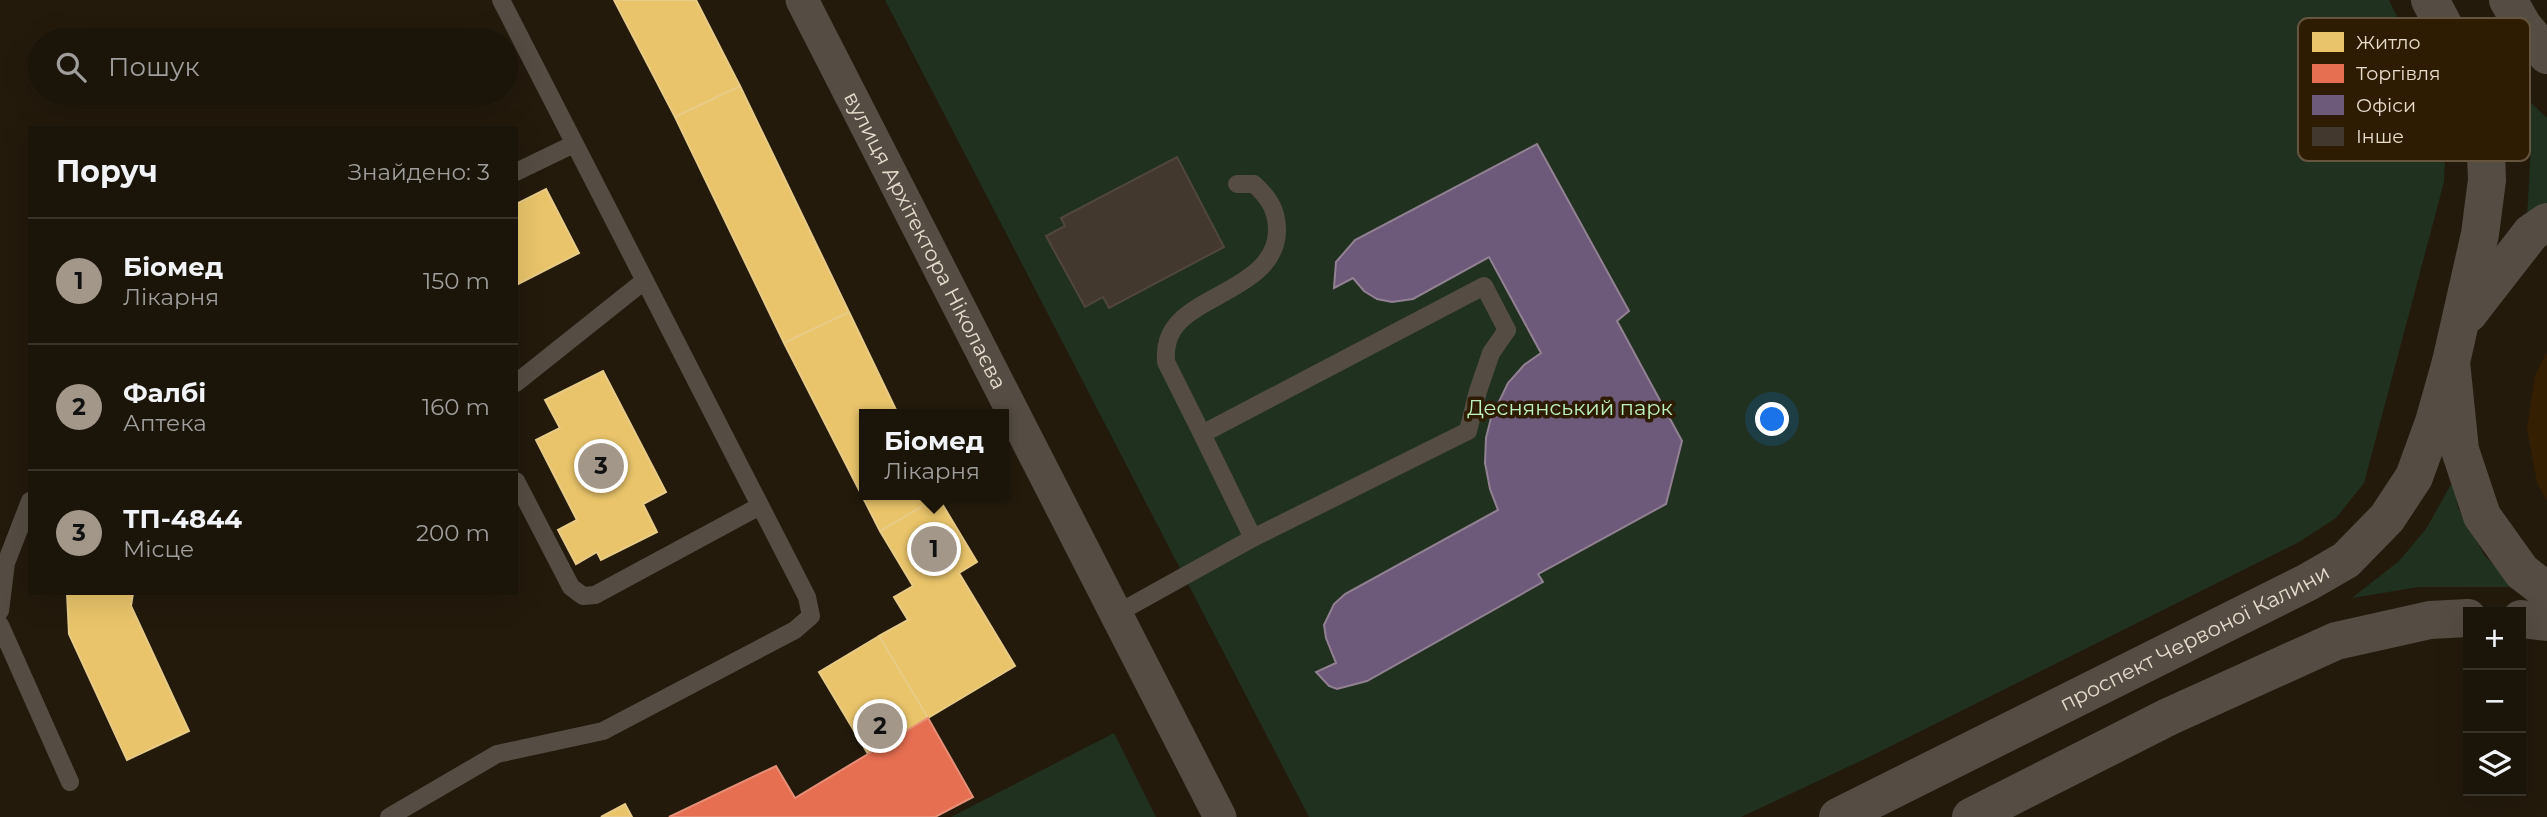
<!DOCTYPE html>
<html lang="uk">
<head>
<meta charset="utf-8">
<style>
	:root { --surface:#1a1409; --page:#231d12; --text:#f1f3f6; --muted:#9f9e9c; --line:#38332a; --accent:#a29789 }
	body { margin:0; font-family:Montserrat,sans-serif; background:var(--page); color:var(--text) }
	.controls { position:absolute; right:21px; bottom:21px; display:grid; overflow:hidden; border-radius:0px; box-shadow:0 7px 28px #0002 }
	.controls button { width:63px; height:63px; display:grid; place-items:center; padding:0; border:0; border-bottom:2px solid var(--line); background:var(--surface); color:var(--text); font:35px sans-serif }
	.you { position:absolute; left:1773px; top:420px; width:24px; height:24px; margin:-18px; border:5px solid #fff; border-radius:50%; background:#1a73e8; box-shadow:0 0 0 10px #1a73e833 }
	.badge { display:grid; place-items:center; width:46px; height:46px; border-radius:50%; background:var(--accent); color:#111; font-size:23px; font-weight:700 }
	.pin { position:absolute; translate:-50% -50%; border:4px solid #fff; box-shadow:0 2px 7px #0006 }
	.popup { position:absolute; left:859px; top:409px; width:150px; height:91px; box-sizing:border-box; display:grid; place-content:center; border-radius:0px; background:var(--surface); filter:drop-shadow(0 2px 5px #0005); font-size:23px; white-space:nowrap; color:var(--muted) }
	.popup b { font-size:26px; color:var(--text) }
	.popup::after { content:''; position:absolute; left:50%; top:100%; margin-left:-14px; border:14px solid transparent; border-top-color:var(--surface) }
	.list { margin:0; padding:0; list-style:none }
	h2 { display:flex; justify-content:space-between; align-items:center; height:91px; margin:0; padding:0 28px; font-size:30px }
	h2 small { font-size:23px; font-weight:400; color:var(--muted) }
	.list li { display:grid; grid-template-columns:46px 1fr auto; gap:21px; align-items:center; box-sizing:border-box; height:126px; padding:0 28px; border-top:2px solid var(--line) }
	.list b { display:block; font-size:26px; white-space:nowrap }
	.list p { margin:0; font-size:23px; white-space:nowrap; color:var(--muted) }
	.list em { font-size:23px; font-style:normal; color:var(--muted) }
	.icon { flex:none; width:38px; height:38px; fill:none; stroke:currentColor; stroke-width:2; stroke-linecap:round; stroke-linejoin:round }
	.map { position:relative; flex:none; width:2547px; height:817px; overflow:hidden }
	.search { position:absolute; background:var(--surface); box-shadow:0 7px 28px #0002; left:28px; top:28px; width:490px; height:77px; display:flex; align-items:center; gap:18px; box-sizing:border-box; padding:0 24px; border-radius:38px; color:var(--muted); font-size:26px }
	.panel { position:absolute; background:var(--surface); box-shadow:0 7px 28px #0002; left:28px; top:126px; width:490px; height:469px; border-radius:0px }
	.map>svg:first-child { display:block }
	.built { fill:#341f02 }
	.green { fill:#20311f }
	.homes { fill:#e9c46a; stroke:#e8cb87; stroke-width:2 }
	.shops { fill:#e76f51; stroke:#e78f76; stroke-width:2 }
	.offices { fill:#6d597a; stroke:#928093; stroke-width:2 }
	.building { fill:#42382e; stroke:#51463e; stroke-width:2 }
	.lines { fill:none; stroke-linecap:round; stroke-linejoin:round }
	.service { stroke:#554d43; stroke-width:18 }
	.minor { stroke:#554d43; stroke-width:33 }
	.secondary { stroke:#554d43; stroke-width:38 }
	.labels { text-anchor:middle; stroke-width:7; stroke-linejoin:round; paint-order:stroke }
	.street-label { font-size:21px; fill:#e7dbcc; stroke:#2d1c02 }
	.park-label { font-size:21px; fill:#bdf1c0; stroke:#2d1c02 }
	.key { fill:#2d1c02; stroke:#65553f; stroke-width:2 }
	.key-label { font-size:19px; fill:#e7dbcc }
</style>
</head>
<body>
<div class="map">
<svg width="2547" height="817" viewBox="0 0 2547 817">
	<rect width="100%" height="100%" fill="#231a0c"/>
	<!-- built -->
	<path class="built" d="M 2547,352 L 2547,501 L 2537,483 L 2527,429 L 2535,375 Z"/>
	<!-- green -->
	<path class="green" d="M 885,0 L 2389,0 L 2435,96 L 2446,133 L 2444,182 L 2364,483 L 2336,518 L 2299,542 L 1871,756 L 1741,817 L 1309,817 Z
		M 2526,98 L 2547,118 L 2547,203 L 2527,218 L 2531,146 Z
		M 2453,481 L 2458,508 L 2485,556 L 2517,587 L 2419,587 L 2352,598 L 2399,561 L 2426,529 Z
		M 1114,733 L 1156,817 L 951,817 Z"/>
	<!-- homes -->
	<path class="homes" d="M 614,0 L 696,0 L 740,86 L 675,117 Z
		M 740,86 L 849,312 L 784,343 L 675,117 Z
		M 546,189 L 579,253 L 516,285 L 516,204 Z
		M 849,312 L 898,414 L 864,414 L 864,495 L 937,495 L 938,497 L 880,531 L 784,343 Z
		M 603,371 L 666,492 L 643,504 L 657,532 L 601,560 L 597,552 L 576,564 L 558,530 L 577,520 L 536,440 L 560,428 L 545,400 Z
		M 938,497 L 977,562 L 959,573 L 1015,666 L 928,718 L 879,636 L 908,620 L 894,597 L 913,586 L 880,531 Z
		M 67,593 L 133,593 L 131,606 L 189,731 L 127,760 L 69,634 Z
		M 879,636 L 928,718 L 868,754 L 819,672 Z
		M 625,804 L 632,817 L 601,817 Z"/>
	<!-- shops -->
	<path class="shops" d="M 928,718 L 973,797 L 935,817 L 669,817 L 776,766 L 795,798 Z"/>
	<!-- offices -->
	<path class="offices" d="M 1537,144 L 1629,311 L 1617,321 L 1682,441 L 1666,504 L 1538,574 L 1543,582 L 1367,681 L 1337,689 L 1329,686 L 1316,672 L 1336,663 L 1326,638 L 1324,625 L 1334,604 L 1345,594 L 1498,510 L 1490,489 L 1485,463 L 1486,438 L 1491,418 L 1508,383 L 1524,365 L 1541,353 L 1489,257 L 1413,299 L 1392,302 L 1377,299 L 1364,291 L 1353,278 L 1334,288 L 1336,262 L 1355,240 Z"/>
	<!-- building -->
	<path class="building" d="M 1177,157 L 1224,247 L 1109,308 L 1103,297 L 1085,307 L 1046,236 L 1065,226 L 1061,218 Z"/>
	<g class="lines">
		<!-- service -->
		<path class="service" d="M 516,172 L 574,144
			M 516,383 L 644,281
			M 1202,434 L 1253,538
			M 516,481 L 571,587 L 583,596 L 595,595 L 760,506
			M 0,611 L 6,563 L 30,501
			M 1116,614 L 1253,538 L 1468,431 L 1478,391 L 1491,353 L 1507,330 L 1484,286 L 1202,434 L 1166,362 C 1165,346 1168,334 1179,322 C 1206,293 1277,282 1277,230 C 1277,210 1269,198 1254,184 L 1237,184
			M 0,625 L 70,782
			M 389,817 L 497,754 L 603,731 L 795,630 L 811,616 L 807,597 L 501,0"/>
		<!-- minor -->
		<path class="minor" id="s1" d="M 802,0 L 1220,817"/>
		<!-- secondary -->
		<g class="secondary">
			<path d="M 2430,0 L 2472,79 L 2485,128 L 2487,180 L 2480,234 L 2451,362 L 2460,450 L 2482,516 L 2522,572 L 2547,591"/>
			<path d="M 2508,0 L 2523,26 L 2547,55"/>
			<path d="M 2468,314 L 2531,233 L 2547,222"/>
			<path d="M 2521,619 L 2547,622"/>
			<path id="s2" d="M 1838,817 L 2308,582 L 2346,560 L 2387,518 L 2414,477 L 2434,422 L 2451,362"/>
			<path d="M 1971,817 L 2168,717 L 2336,641 L 2430,620 L 2468,618"/>
		</g>
	</g>
	<g class="labels">
		<!-- street labels -->
		<g class="street-label">
			<text dy="7" stroke="none"><textPath href="#s1" startOffset="270">вулиця Архітектора Ніколаєва</textPath></text>
			<text dy="7" stroke="none"><textPath href="#s2" startOffset="399">проспект Червоної Калини</textPath></text>
		</g>
		<!-- park labels -->
		<g class="park-label">
			<text x="1570" y="415">Деснянський парк</text>
		</g>
	</g>
	<!-- legend -->
	<rect x="2298" y="18" width="232" height="143" rx="10" class="key"/>
	<rect x="2312" y="32" width="32" height="20" fill="#e9c46a"/>
	<rect x="2312" y="64" width="32" height="19" fill="#e76f51"/>
	<rect x="2312" y="95" width="32" height="20" fill="#6d597a"/>
	<rect x="2312" y="127" width="32" height="19" fill="#42382e"/>
	<g class="key-label">
		<text x="2356" y="49">Житло</text>
		<text x="2356" y="80">Торгівля</text>
		<text x="2356" y="112">Офіси</text>
		<text x="2356" y="143">Інше</text>
	</g>
</svg>
<div class="controls">
<button>+</button>
<button>−</button>
<button><svg class="icon" aria-label="layers" viewBox="0 0 24 24"><path d="M12 4l9 5-9 5-9-5zM3 14l9 5 9-5"/></svg></button>
</div>
<div class="you"></div>
<div class="pin badge" style="left:934px;top:549px">1</div>
<div class="popup"><b>Біомед</b>Лікарня</div>
<div class="pin badge" style="left:880px;top:726px">2</div>
<div class="pin badge" style="left:601px;top:466px">3</div>
<div class="search"><svg class="icon" aria-label="search" viewBox="0 0 24 24"><circle cx="10" cy="10" r="6"/><path d="M15 15l6 6"/></svg>Пошук</div>
<section class="panel">
<h2>Поруч<small>Знайдено: 3</small></h2>
<ul class="list">
<li><span class="badge">1</span><div><b>Біомед</b><p>Лікарня</p></div><em>150 m</em></li>
<li><span class="badge">2</span><div><b>Фалбі</b><p>Аптека</p></div><em>160 m</em></li>
<li><span class="badge">3</span><div><b>ТП-4844</b><p>Місце</p></div><em>200 m</em></li>
</ul>
</section>
</div>
</body>
</html>
